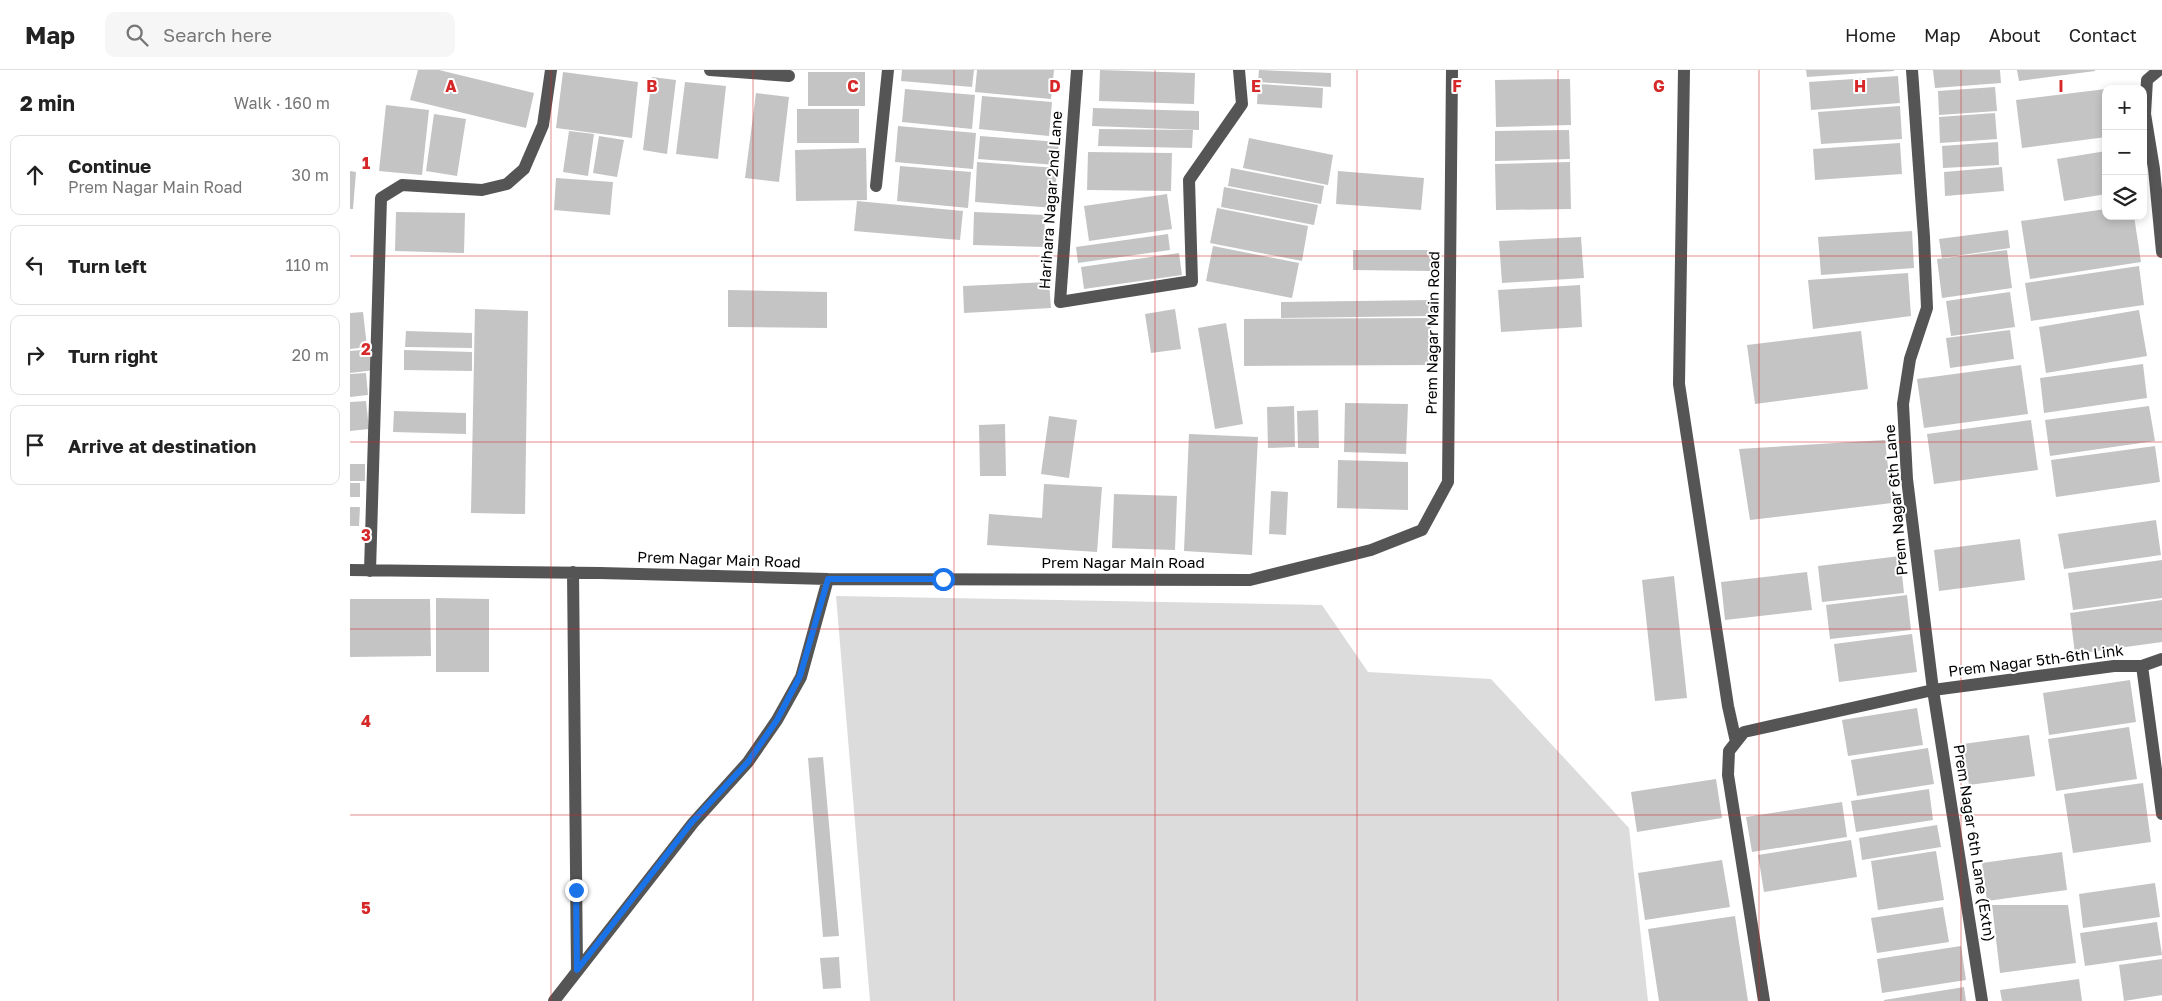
<!DOCTYPE html>
<html lang="en">
<head>
<meta charset="utf-8">
<style>
	:root { --surface:#fff; --page:#f6f6f6; --text:#222; --muted:#767676; --line:#e0e0e0 }
	body { margin:0; font-family:"Golos Text",sans-serif; background:var(--page); color:var(--text) }
	.controls { position:absolute; right:15px; top:15px; display:grid; overflow:hidden; border-radius:10px; box-shadow:0 2px 8px #0003 }
	.controls button { width:45px; height:45px; display:grid; place-items:center; padding:0; border:0; border-bottom:1px solid var(--line); background:var(--surface); color:var(--text); font:25px sans-serif }
	.stop { position:absolute; width:15px; height:15px; margin:-11px; border:4px solid #1a73e8; border-radius:50%; background:#fff }
	.stop.end { background:#1a73e8; border-color:#fff; box-shadow:0 1px 5px #0008 }
	.list { margin:0; padding:0; list-style:none }
	h2 { display:flex; justify-content:space-between; align-items:center; height:65px; margin:0; padding:0 20px; font-size:21px }
	h2 small { font-size:16px; font-weight:400; color:var(--muted) }
	.list li { display:grid; grid-template-columns:32px 1fr auto; gap:15px; align-items:center; box-sizing:border-box; height:80px; margin:0 10px 10px; padding:0 10px; border:1px solid var(--line); border-radius:10px }
	.list b { display:block; font-size:19px; white-space:nowrap }
	.list p { margin:0; font-size:16px; white-space:nowrap; color:var(--muted) }
	.list em { font-size:16px; font-style:normal; color:var(--muted) }
	.icon { flex:none; width:28px; height:28px; fill:none; stroke:currentColor; stroke-width:2; stroke-linecap:round; stroke-linejoin:round }
	.map { position:relative; flex:none; width:1812px; height:931px; overflow:hidden }
	header { display:flex; align-items:center; gap:30px; box-sizing:border-box; height:70px; padding:0 25px; background:var(--surface); border-bottom:1px solid var(--line) }
	header strong { font-size:24px }
	nav { display:flex; gap:28px; margin-inline-start:auto; font-size:18px }
	.search { width:350px; height:45px; background:var(--page); display:flex; align-items:center; gap:12px; box-sizing:border-box; padding:0 18px; border-radius:10px; color:var(--muted); font-size:19px }
	main { display:flex }
	aside { flex:1; background:var(--surface) }
	.map>svg:first-child { display:block }
	.green { fill:#dcdcdc }
	.building { fill:#c4c4c4 }
	.lines { fill:none; stroke-linecap:round; stroke-linejoin:round }
	.minor { stroke:#555; stroke-width:12 }
	.route { stroke:#1a73e8; stroke-width:6 }
	.grid { fill:none; stroke:#d62828; stroke-width:1; stroke-opacity:0.55 }
	.labels { text-anchor:middle; stroke-width:4; stroke-linejoin:round; paint-order:stroke }
	.street-label { font-size:15px; fill:#000; stroke:#fff }
	.grid-label { font-size:16px; text-anchor:middle; font-weight:bold; fill:#d62828; stroke:#fff; stroke-width:4; stroke-linejoin:round; paint-order:stroke }
</style>
</head>
<body>
<header>
<strong>Map</strong>
<div class="search"><svg class="icon" aria-label="search" viewBox="0 0 24 24"><circle cx="10" cy="10" r="6"/><path d="M15 15l6 6"/></svg>Search here</div>
<nav><a>Home</a><a>Map</a><a>About</a><a>Contact</a></nav>
</header>
<main>
<aside>
<h2>2 min<small>Walk · 160 m</small></h2>
<ul class="list">
<li><svg class="icon" aria-label="ahead" viewBox="0 0 24 24"><path d="M12 20V5M6 11l6-6 6 6"/></svg><div><b>Continue</b><p>Prem Nagar Main Road</p></div><em>30 m</em></li>
<li><svg class="icon" aria-label="left" viewBox="0 0 24 24"><path d="M17 20v-9H6M10 6l-5 5 5 5"/></svg><div><b>Turn left</b></div><em>110 m</em></li>
<li><svg class="icon" aria-label="right" viewBox="0 0 24 24"><path d="M7 20v-9h11M14 6l5 5-5 5"/></svg><div><b>Turn right</b></div><em>20 m</em></li>
<li><svg class="icon" aria-label="arrive" viewBox="0 0 24 24"><path d="M6 21V4h12l-3 4 3 4H6"/></svg><div><b>Arrive at destination</b></div></li>
</ul>
</aside>
<div class="map">
<svg width="1812" height="931" viewBox="0 0 1812 931">
	<rect width="100%" height="100%" fill="#fff"/>
	<!-- green -->
	<path class="green" d="M 486,526 L 972,535 L 1018,602 L 1141,609 L 1279,758 L 1298,931 L 520,931 Z"/>
	<!-- building -->
	<path class="building" d="M 68,0 L 89,0 L 184,23 L 176,58 L 60,30 Z
		M 552,0 L 624,0 L 622,17 L 551,11 Z
		M 627,0 L 704,0 L 701,29 L 625,22 Z
		M 750,0 L 845,3 L 844,34 L 749,31 Z
		M 909,0 L 981,3 L 981,17 L 908,12 Z
		M 1456,0 L 1544,0 L 1544,1 L 1457,7 Z
		M 1583,0 L 1650,0 L 1651,13 L 1585,18 Z
		M 1667,0 L 1745,0 L 1745,1 L 1669,11 Z
		M 213,2 L 288,12 L 282,68 L 206,58 Z
		M 458,2 L 515,2 L 515,36 L 458,36 Z
		M 1548,6 L 1550,33 L 1461,40 L 1459,12 Z
		M 302,7 L 326,10 L 317,84 L 293,80 Z
		M 1220,9 L 1221,55 L 1146,57 L 1145,10 Z
		M 335,12 L 376,16 L 368,89 L 326,84 Z
		M 908,14 L 973,18 L 972,38 L 907,34 Z
		M 1645,17 L 1647,41 L 1589,45 L 1588,21 Z
		M 555,19 L 625,25 L 622,59 L 552,52 Z
		M 1756,19 L 1756,67 L 1672,78 L 1666,30 Z
		M 406,23 L 439,27 L 429,112 L 395,108 Z
		M 632,26 L 702,32 L 699,66 L 629,59 Z
		M 36,35 L 79,40 L 72,105 L 29,101 Z
		M 1550,36 L 1552,69 L 1471,74 L 1468,42 Z
		M 743,38 L 849,41 L 849,60 L 742,56 Z
		M 447,39 L 509,39 L 509,73 L 447,73 Z
		M 1645,43 L 1647,69 L 1590,73 L 1589,47 Z
		M 84,44 L 116,49 L 107,106 L 76,101 Z
		M 548,56 L 626,63 L 623,99 L 545,92 Z
		M 749,59 L 843,60 L 842,78 L 748,76 Z
		M 1219,60 L 1220,89 L 1145,91 L 1145,61 Z
		M 219,61 L 244,64 L 238,106 L 213,102 Z
		M 249,66 L 274,70 L 267,107 L 243,103 Z
		M 630,66 L 709,72 L 707,95 L 628,89 Z
		M 899,68 L 983,85 L 978,115 L 893,98 Z
		M 1648,72 L 1649,95 L 1593,98 L 1592,76 Z
		M 1550,73 L 1552,104 L 1465,110 L 1463,79 Z
		M 516,78 L 517,130 L 446,131 L 445,80 Z
		M 1756,81 L 1756,124 L 1714,131 L 1707,89 Z
		M 738,82 L 822,83 L 821,121 L 737,120 Z
		M 627,92 L 707,98 L 704,138 L 625,132 Z
		M 1220,92 L 1221,139 L 1146,140 L 1145,94 Z
		M 550,96 L 621,102 L 618,138 L 547,131 Z
		M 1652,97 L 1654,121 L 1595,126 L 1594,102 Z
		M 881,98 L 974,116 L 971,134 L 878,116 Z
		M 0,101 L 6,102 L 3,139 L 0,139 Z
		M 988,101 L 1074,108 L 1071,140 L 986,134 Z
		M 206,108 L 263,112 L 260,145 L 204,140 Z
		M 874,117 L 968,135 L 964,155 L 871,137 Z
		M 817,124 L 822,159 L 739,171 L 734,136 Z
		M 507,131 L 613,141 L 610,170 L 504,161 Z
		M 867,138 L 958,156 L 952,191 L 860,173 Z
		M 1756,139 L 1756,146 L 1784,146 L 1791,192 L 1680,209 L 1671,151 Z
		M 46,142 L 115,143 L 114,183 L 45,181 Z
		M 624,142 L 695,145 L 694,177 L 623,175 Z
		M 1658,160 L 1660,178 L 1592,188 L 1589,169 Z
		M 1562,161 L 1564,198 L 1471,205 L 1468,167 Z
		M 818,164 L 820,180 L 728,193 L 726,177 Z
		M 1231,167 L 1234,208 L 1152,213 L 1149,171 Z
		M 863,176 L 949,193 L 942,228 L 856,211 Z
		M 1003,180 L 1081,180 L 1081,201 L 1003,200 Z
		M 1657,180 L 1662,218 L 1592,228 L 1587,189 Z
		M 829,183 L 832,205 L 734,219 L 731,197 Z
		M 1789,196 L 1794,235 L 1681,251 L 1675,213 Z
		M 1558,203 L 1561,246 L 1463,259 L 1458,210 Z
		M 699,212 L 701,238 L 614,243 L 613,216 Z
		M 1230,215 L 1232,257 L 1151,262 L 1148,220 Z
		M 378,220 L 477,222 L 477,258 L 378,257 Z
		M 1660,222 L 1665,257 L 1601,266 L 1596,231 Z
		M 1083,230 L 1083,246 L 931,248 L 931,232 Z
		M 125,239 L 178,241 L 175,444 L 121,443 Z
		M 825,239 L 831,279 L 801,283 L 795,244 Z
		M 1789,240 L 1797,286 L 1696,303 L 1689,257 Z
		M 13,242 L 17,277 L 0,279 L 0,243 Z
		M 1081,248 L 1081,295 L 894,296 L 894,249 Z
		M 876,253 L 893,354 L 865,359 L 848,258 Z
		M 1660,260 L 1664,289 L 1600,298 L 1596,268 Z
		M 56,261 L 122,263 L 122,278 L 55,277 Z
		M 1511,261 L 1518,319 L 1405,334 L 1397,275 Z
		M 23,279 L 25,300 L 0,303 L 0,281 Z
		M 54,280 L 122,282 L 122,301 L 54,300 Z
		M 1793,294 L 1797,328 L 1694,343 L 1690,308 Z
		M 1671,295 L 1678,344 L 1574,358 L 1567,309 Z
		M 16,303 L 18,325 L 0,327 L 0,304 Z
		M 16,331 L 19,359 L 0,361 L 0,332 Z
		M 995,333 L 1058,334 L 1056,384 L 994,382 Z
		M 944,336 L 945,377 L 918,378 L 917,337 Z
		M 1799,336 L 1805,371 L 1700,386 L 1695,350 Z
		M 968,340 L 969,378 L 948,378 L 947,341 Z
		M 44,341 L 116,343 L 116,364 L 43,362 Z
		M 699,346 L 727,350 L 719,408 L 691,404 Z
		M 1681,350 L 1688,400 L 1584,414 L 1577,364 Z
		M 655,354 L 656,406 L 630,406 L 629,355 Z
		M 839,364 L 908,367 L 902,485 L 834,481 Z
		M 1535,370 L 1542,433 L 1400,450 L 1389,379 Z
		M 1805,376 L 1810,412 L 1706,427 L 1701,390 Z
		M 988,390 L 1058,392 L 1058,440 L 987,438 Z
		M 0,394 L 15,394 L 15,411 L 0,411 Z
		M 0,413 L 10,413 L 10,427 L 0,427 Z
		M 694,414 L 752,417 L 747,482 L 637,475 L 639,444 L 692,448 Z
		M 921,421 L 938,422 L 936,465 L 919,464 Z
		M 764,424 L 827,426 L 825,480 L 762,478 Z
		M 0,437 L 10,437 L 9,456 L 0,456 Z
		M 1806,450 L 1811,485 L 1714,499 L 1708,464 Z
		M 1670,469 L 1675,510 L 1589,521 L 1584,480 Z
		M 1550,486 L 1554,523 L 1472,532 L 1468,496 Z
		M 1812,490 L 1812,528 L 1723,540 L 1718,503 Z
		M 1457,502 L 1462,540 L 1375,550 L 1371,512 Z
		M 1324,506 L 1337,628 L 1305,631 L 1292,510 Z
		M 1557,525 L 1561,560 L 1480,569 L 1476,535 Z
		M 86,528 L 139,529 L 139,602 L 86,602 Z
		M 0,529 L 80,529 L 81,586 L 0,587 Z
		M 1812,530 L 1812,572 L 1725,584 L 1720,543 Z
		M 1562,564 L 1567,602 L 1489,612 L 1484,574 Z
		M 1780,610 L 1786,652 L 1699,665 L 1693,623 Z
		M 1567,638 L 1573,675 L 1498,686 L 1492,650 Z
		M 1779,657 L 1787,709 L 1706,721 L 1698,669 Z
		M 1679,665 L 1685,706 L 1619,715 L 1613,674 Z
		M 1578,678 L 1584,714 L 1507,726 L 1501,690 Z
		M 473,687 L 489,866 L 473,867 L 458,688 Z
		M 1366,709 L 1372,748 L 1287,762 L 1281,722 Z
		M 1793,713 L 1801,772 L 1723,783 L 1714,724 Z
		M 1579,719 L 1583,750 L 1506,762 L 1501,731 Z
		M 1492,732 L 1497,767 L 1402,782 L 1396,747 Z
		M 1587,755 L 1591,777 L 1512,790 L 1509,768 Z
		M 1501,770 L 1507,807 L 1414,822 L 1408,785 Z
		M 1586,781 L 1594,830 L 1528,840 L 1521,791 Z
		M 1712,782 L 1717,820 L 1637,831 L 1632,793 Z
		M 1372,790 L 1380,837 L 1295,850 L 1288,803 Z
		M 1805,813 L 1810,847 L 1733,858 L 1729,824 Z
		M 1642,835 L 1718,835 L 1726,893 L 1650,903 Z
		M 1593,837 L 1599,872 L 1527,883 L 1521,848 Z
		M 1385,846 L 1398,931 L 1309,931 L 1298,859 Z
		M 1807,852 L 1812,885 L 1735,896 L 1730,863 Z
		M 1611,876 L 1616,910 L 1532,923 L 1527,889 Z
		M 489,887 L 491,918 L 473,919 L 470,888 Z
		M 1812,889 L 1812,925 L 1774,931 L 1769,895 Z
		M 1729,909 L 1732,931 L 1652,931 L 1650,920 Z
		M 1614,917 L 1616,931 L 1534,931 L 1534,930 Z"/>
	<g class="lines">
		<!-- minor -->
		<path class="minor" d="M 360,0 L 439,6
			M 727,0 L 710,232 L 842,211 L 839,110 L 892,34 L 889,0
			M 1334,0 L 1329,314 L 1378,636 L 1386,672
			M 1562,0 L 1574,167 L 1577,238 L 1560,289 L 1553,334 L 1557,409 L 1583,620 L 1632,931
			M 1809,0 L 1797,10 L 1795,44 L 1804,99 L 1812,182
			M 526,116 L 538,0
			M 0,500 L 250,503 L 478,509 L 900,510 L 1021,480 L 1072,460 L 1098,412 L 1102,0
			M 20,501 L 31,128 L 52,115 L 132,120 L 157,114 L 174,99 L 193,55 L 201,0
			M 223,502 L 227,899
			M 1792,596 L 1812,744
			M 204,931 L 343,753 L 398,692 L 427,650 L 451,607 L 478,509
			M 1414,931 L 1378,705 L 1379,681 L 1394,662 L 1583,620 L 1764,596 L 1792,596 L 1812,589"/>
	</g>
	<g class="lines">
		<!-- route -->
		<path class="route" d="M 226,820 L 227,900 L 342,752 L 398,692 L 427,650 L 450,606 L 478,509 L 593,509"/>
	</g>
	<!-- grid -->
	<path class="grid" d="M 201,0 L 201,931M 403,0 L 403,931M 604,0 L 604,931M 805,0 L 805,931M 1007,0 L 1007,931M 1208,0 L 1208,931M 1409,0 L 1409,931M 1611,0 L 1611,931M 0,186 L 1812,186M 0,372 L 1812,372M 0,559 L 1812,559M 0,745 L 1812,745"/>
	<g class="labels">
		<!-- street labels -->
		<g class="street-label">
			<text transform="translate(701 130) rotate(-86)" y="5">Harihara Nagar 2nd Lane</text>
			<text transform="translate(1083 263) rotate(-89)" y="5">Prem Nagar Main Road</text>
			<text transform="translate(1546 430) rotate(-95)" y="5">Prem Nagar 6th Lane</text>
			<text transform="translate(369 490) rotate(2)" y="5">Prem Nagar Main Road</text>
			<text x="773" y="498">Prem Nagar Main Road</text>
			<text transform="translate(1686 591) rotate(-7)" y="5">Prem Nagar 5th-6th Link</text>
			<text transform="translate(1624 773) rotate(81)" y="5">Prem Nagar 6th Lane (Extn)</text>
		</g>
	</g>
	<g class="grid-label">
		<text x="101" y="22">A</text>
		<text x="302" y="22">B</text>
		<text x="503" y="22">C</text>
		<text x="705" y="22">D</text>
		<text x="906" y="22">E</text>
		<text x="1107" y="22">F</text>
		<text x="1309" y="22">G</text>
		<text x="1510" y="22">H</text>
		<text x="1711" y="22">I</text>
		<text x="16" y="99">1</text>
		<text x="16" y="285">2</text>
		<text x="16" y="471">3</text>
		<text x="16" y="657">4</text>
		<text x="16" y="844">5</text>
	</g>
</svg>
<div class="controls">
<button>+</button>
<button>−</button>
<button><svg class="icon" aria-label="layers" viewBox="0 0 24 24"><path d="M12 4l9 5-9 5-9-5zM3 14l9 5 9-5"/></svg></button>
</div>
<div class="stop" style="left:593px;top:509px"></div>
<div class="stop end" style="left:226px;top:820px"></div>
</div>
</main>
</body>
</html>
